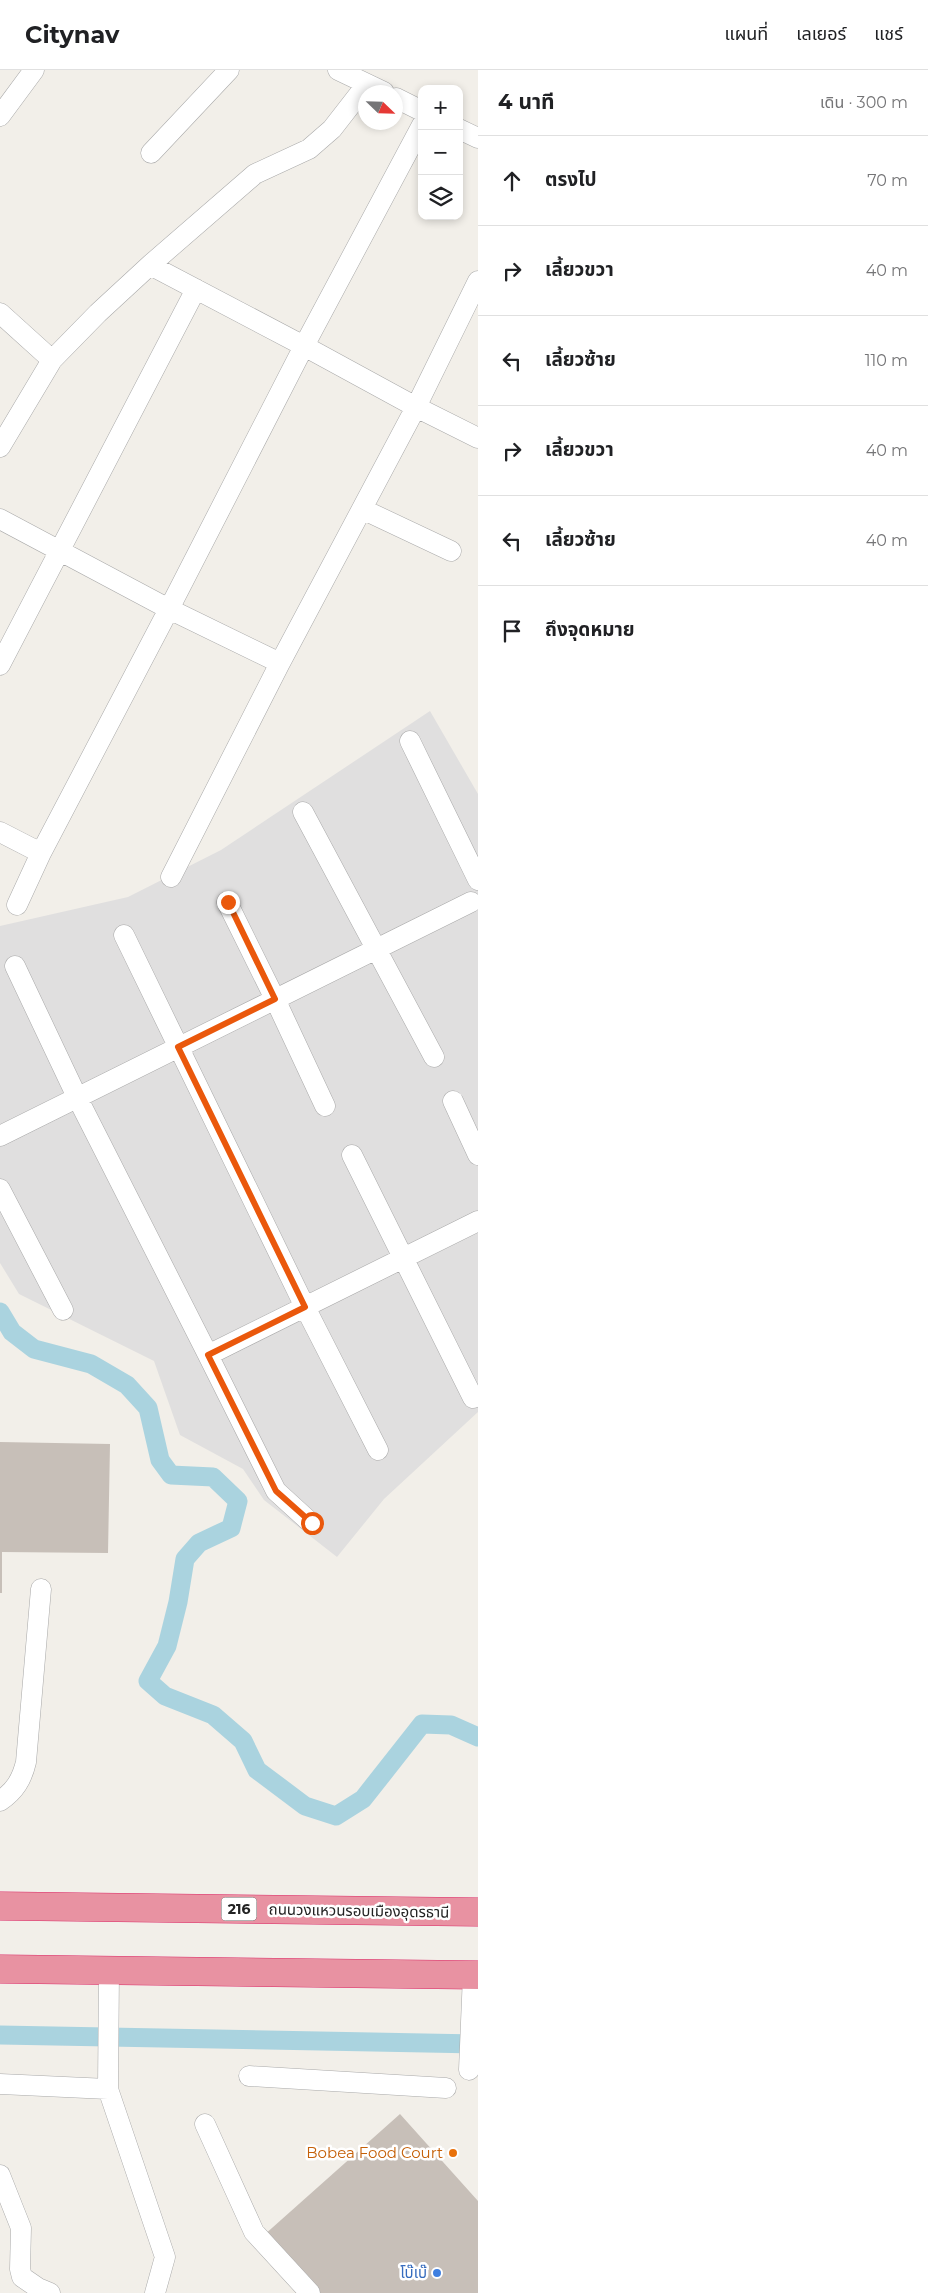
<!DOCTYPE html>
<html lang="th">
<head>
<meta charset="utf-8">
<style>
	:root { --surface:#fff; --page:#f2f2f2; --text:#202124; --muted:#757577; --line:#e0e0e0 }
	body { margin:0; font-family:Montserrat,"Noto Sans Thai",sans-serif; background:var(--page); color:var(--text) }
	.controls { position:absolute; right:15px; top:15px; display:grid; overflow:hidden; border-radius:10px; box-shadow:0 2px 8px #0003 }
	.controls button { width:45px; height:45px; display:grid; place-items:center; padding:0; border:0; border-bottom:1px solid var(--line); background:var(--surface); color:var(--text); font:25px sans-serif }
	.compass { position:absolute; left:358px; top:15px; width:45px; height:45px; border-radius:50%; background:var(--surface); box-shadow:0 2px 8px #0003; rotate:113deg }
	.stop { position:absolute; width:15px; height:15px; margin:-11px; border:4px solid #ea580c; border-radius:50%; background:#fff }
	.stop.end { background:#ea580c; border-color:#fff; box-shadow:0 1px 5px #0008 }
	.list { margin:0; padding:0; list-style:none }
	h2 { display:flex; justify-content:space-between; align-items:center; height:65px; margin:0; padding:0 20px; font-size:21px }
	h2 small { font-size:16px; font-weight:400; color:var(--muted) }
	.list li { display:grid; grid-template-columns:32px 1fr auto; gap:15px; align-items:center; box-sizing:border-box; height:90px; padding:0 20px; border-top:1px solid var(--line) }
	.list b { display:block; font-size:19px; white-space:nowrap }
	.list em { font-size:16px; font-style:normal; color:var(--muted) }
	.icon { flex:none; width:28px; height:28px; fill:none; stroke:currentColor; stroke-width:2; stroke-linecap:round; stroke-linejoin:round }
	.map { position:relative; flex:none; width:478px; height:2223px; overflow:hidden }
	header { display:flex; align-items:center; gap:30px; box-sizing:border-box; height:70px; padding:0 25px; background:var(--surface); border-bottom:1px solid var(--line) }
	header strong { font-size:24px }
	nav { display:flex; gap:28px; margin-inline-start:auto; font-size:18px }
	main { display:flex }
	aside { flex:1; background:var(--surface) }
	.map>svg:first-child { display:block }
	.residential { fill:#e0dfdf }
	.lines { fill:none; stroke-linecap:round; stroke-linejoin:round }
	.canal { stroke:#aad3df; stroke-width:19 }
	.building { fill:#c7bfb8 }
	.minor-casing { stroke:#a9a9a9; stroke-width:21 }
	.highway-casing { stroke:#dc2a67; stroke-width:29 }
	.minor { stroke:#fff; stroke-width:20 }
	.highway { stroke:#e892a2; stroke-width:28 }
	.route { stroke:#ea580c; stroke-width:6 }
	.food-dot { fill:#e8710a; stroke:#fff; stroke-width:2 }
	.shop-dot { fill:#3f7fe0; stroke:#fff; stroke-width:2 }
	.labels { text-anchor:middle; stroke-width:5; stroke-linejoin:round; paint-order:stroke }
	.shield { fill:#fff; stroke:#646464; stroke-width:1 }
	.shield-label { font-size:14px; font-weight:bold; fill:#222 }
	.street-label { font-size:15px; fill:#222; stroke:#fff }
	.food-label { font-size:15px; fill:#c56008; stroke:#fff; text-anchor:end }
	.shop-label { font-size:15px; fill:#366cbe; stroke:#fff; text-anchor:end }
</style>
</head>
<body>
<header>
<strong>Citynav</strong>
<nav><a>แผนที่</a><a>เลเยอร์</a><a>แชร์</a></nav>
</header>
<main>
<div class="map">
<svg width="478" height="2223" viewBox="0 0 478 2223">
	<rect width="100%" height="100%" fill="#f2efe9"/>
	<!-- residential -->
	<path class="residential" d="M 430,641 L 478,724 L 478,1342 L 384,1429 L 337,1487 L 264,1430 L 243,1399 L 180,1365 L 154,1291 L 19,1224 L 0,1193 L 0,856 L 128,827 L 221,780 Z"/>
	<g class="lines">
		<!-- canal -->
		<path class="canal" d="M 0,1242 L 12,1262 L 34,1279 L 91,1294 L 127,1315 L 148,1338 L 160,1390 L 171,1405 L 213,1407 L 238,1431 L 231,1458 L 199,1473 L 185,1489 L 178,1532 L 167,1576 L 148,1611 L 165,1626 L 213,1645 L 243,1671 L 257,1700 L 305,1736 L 336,1746 L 363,1729 L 422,1654 L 451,1655 L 478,1667
			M 0,1965 L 478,1974"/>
	</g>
	<!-- building -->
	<path class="building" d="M 0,1372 L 110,1374 L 108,1483 L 2,1482 L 2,1523 L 0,1523 Z
		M 400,2044 L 478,2131 L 478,2223 L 316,2223 L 263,2166 Z"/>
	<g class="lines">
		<defs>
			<path id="minor" d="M 338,0 L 384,22
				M 367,14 L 332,59 L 309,79 L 255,104 L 150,195 L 304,276 L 422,55
				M 396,28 L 422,41
				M 0,46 L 34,0
				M 459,59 L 478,68
				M 151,83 L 229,0
				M 0,243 L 52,290
				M 0,377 L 52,290 L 98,243 L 150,195
				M 362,439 L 451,481
				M 0,449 L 169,539 L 41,783 L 0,762
				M 280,593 L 416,337 L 478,211
				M 0,595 L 196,219
				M 410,671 L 478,810
				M 303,742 L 434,987
				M 171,807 L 280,593 L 169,539 L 304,276 L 416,337 L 478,368
				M 227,832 L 275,929 L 325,1036
				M 17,835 L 41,783
				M 124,865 L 305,1237 L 378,1380
				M 15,896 L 77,1027 L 208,1285
				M 453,1031 L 478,1085
				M 0,1066 L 471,832
				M 352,1085 L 473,1328
				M 0,1119 L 63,1240
				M 311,1453 L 276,1421 L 208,1285 L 478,1151
				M 0,1731 C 15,1721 22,1709 26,1692 L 41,1519
				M 109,1900 L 108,2019 L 165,2187 L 155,2223
				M 469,2000 L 473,1905
				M 249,2006 L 446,2018
				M 0,2014 L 108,2019
				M 205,2054 L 254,2162 L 310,2223
				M 0,2105 L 21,2158 L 20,2199 L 22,2207 L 38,2218 L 50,2223"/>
			<path id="highway" d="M 0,1836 L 478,1842
				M 0,1899 L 478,1905"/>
		</defs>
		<!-- minor casing -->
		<use href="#minor" class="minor-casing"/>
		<!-- highway casing -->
		<use href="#highway" class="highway-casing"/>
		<!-- minor -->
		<use href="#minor" class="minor"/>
		<!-- highway -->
		<use href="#highway" class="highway"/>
	</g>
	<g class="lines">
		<!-- route -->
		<path class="route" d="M 228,832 L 275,929 L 178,977 L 305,1237 L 208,1285 L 276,1421 L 312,1453"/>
	</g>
	<!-- markers -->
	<circle class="food-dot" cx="453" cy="2083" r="5"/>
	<circle class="shop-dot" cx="437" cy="2203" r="5"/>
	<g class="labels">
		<!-- shield labels -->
		<rect class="shield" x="221.5" y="1827.5" width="35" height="23" rx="4"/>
		<g class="shield-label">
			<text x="239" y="1844">216</text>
		</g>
		<!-- street labels -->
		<g class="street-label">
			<text transform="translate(359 1841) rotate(1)" y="5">ถนนวงแหวนรอบเมืองอุดรธานี</text>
		</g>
		<!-- food labels -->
		<g class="food-label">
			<text x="443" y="2088">Bobea Food Court</text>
		</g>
		<!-- shop labels -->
		<g class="shop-label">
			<text x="427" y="2208">โบ๊เบ๊</text>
		</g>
	</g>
</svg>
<div class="controls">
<button>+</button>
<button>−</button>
<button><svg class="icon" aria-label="layers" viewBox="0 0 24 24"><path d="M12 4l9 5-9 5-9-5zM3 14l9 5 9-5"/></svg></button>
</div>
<svg class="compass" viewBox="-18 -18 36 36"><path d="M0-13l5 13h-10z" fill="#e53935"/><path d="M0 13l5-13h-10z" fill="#757577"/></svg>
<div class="stop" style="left:312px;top:1453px"></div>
<div class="stop end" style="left:228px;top:832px"></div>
</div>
<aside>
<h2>4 นาที<small>เดิน · 300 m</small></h2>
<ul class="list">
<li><svg class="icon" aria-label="ahead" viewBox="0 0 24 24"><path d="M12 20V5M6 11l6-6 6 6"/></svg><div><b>ตรงไป</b></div><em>70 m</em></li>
<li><svg class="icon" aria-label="right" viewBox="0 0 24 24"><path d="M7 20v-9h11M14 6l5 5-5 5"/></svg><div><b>เลี้ยวขวา</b></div><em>40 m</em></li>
<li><svg class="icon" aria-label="left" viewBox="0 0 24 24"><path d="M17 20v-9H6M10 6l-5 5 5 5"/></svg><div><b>เลี้ยวซ้าย</b></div><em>110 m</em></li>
<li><svg class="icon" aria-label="right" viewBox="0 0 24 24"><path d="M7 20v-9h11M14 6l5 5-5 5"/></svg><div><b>เลี้ยวขวา</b></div><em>40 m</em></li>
<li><svg class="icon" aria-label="left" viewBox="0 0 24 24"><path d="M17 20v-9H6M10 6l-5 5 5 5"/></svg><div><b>เลี้ยวซ้าย</b></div><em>40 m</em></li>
<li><svg class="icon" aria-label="arrive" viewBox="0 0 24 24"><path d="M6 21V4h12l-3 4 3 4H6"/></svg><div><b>ถึงจุดหมาย</b></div></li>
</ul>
</aside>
</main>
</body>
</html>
